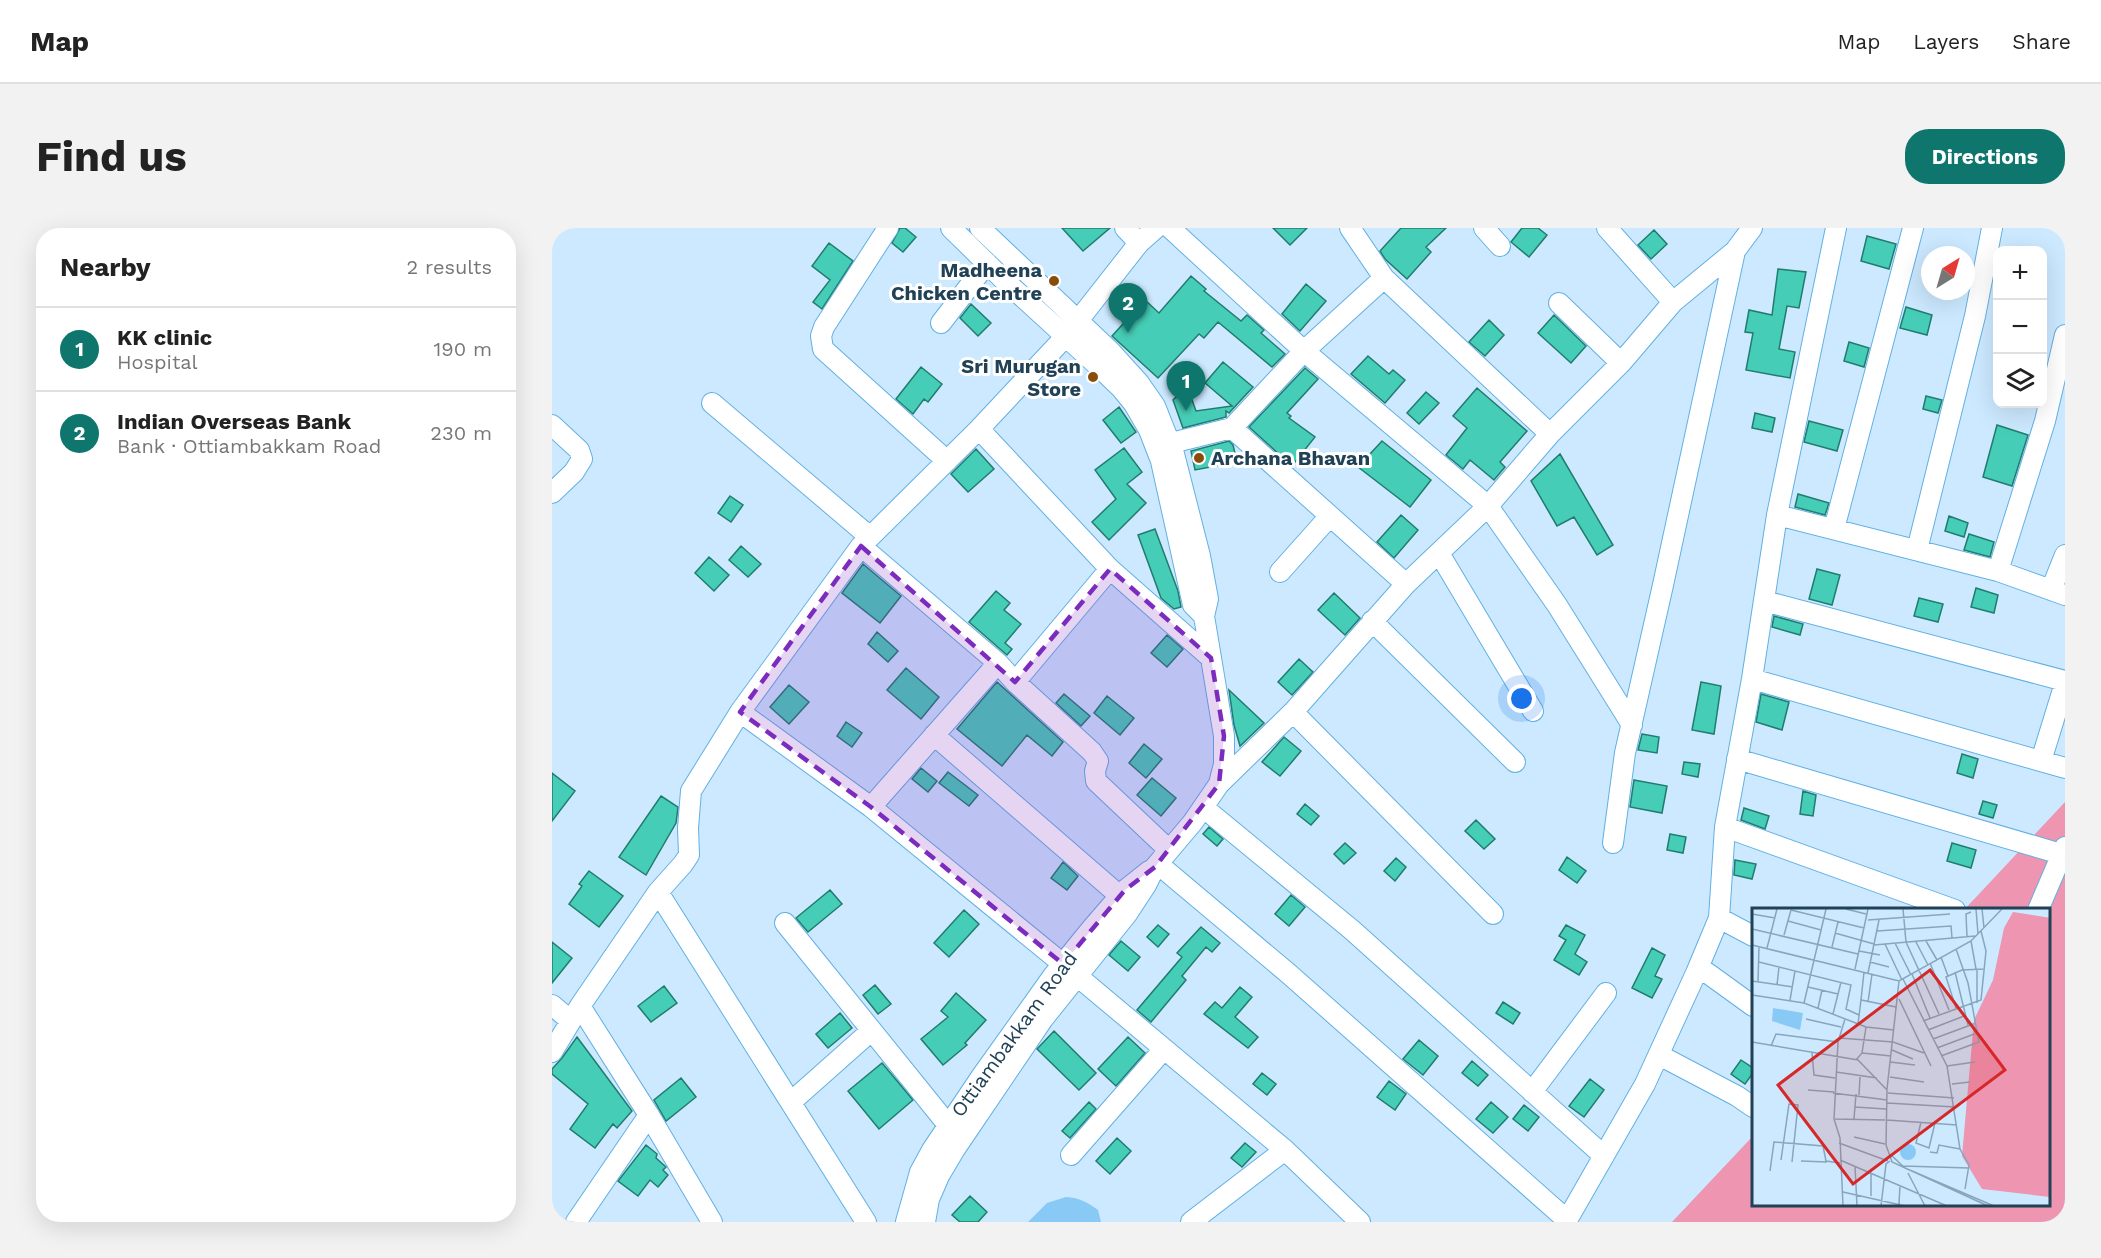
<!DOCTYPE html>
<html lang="en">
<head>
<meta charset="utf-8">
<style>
	:root { --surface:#fff; --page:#f2f2f2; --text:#222; --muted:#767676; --line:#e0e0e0; --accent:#0f766e }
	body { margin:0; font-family:"Work Sans",sans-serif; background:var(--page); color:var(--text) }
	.controls { position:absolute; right:18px; top:18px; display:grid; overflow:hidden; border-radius:12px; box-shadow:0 6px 24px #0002 }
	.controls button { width:54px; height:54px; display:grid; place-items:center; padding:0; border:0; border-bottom:2px solid var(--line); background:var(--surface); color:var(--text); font:30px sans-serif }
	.compass { position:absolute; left:1369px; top:18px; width:54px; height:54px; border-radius:50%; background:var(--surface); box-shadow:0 6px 24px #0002; rotate:37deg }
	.you { position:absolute; left:970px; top:471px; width:21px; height:21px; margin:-15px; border:4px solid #fff; border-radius:50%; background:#1a73e8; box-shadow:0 0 0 9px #1a73e833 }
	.badge { display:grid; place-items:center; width:39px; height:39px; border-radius:50%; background:var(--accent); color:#fff; font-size:20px; font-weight:700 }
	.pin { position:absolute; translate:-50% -50px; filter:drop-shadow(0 2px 3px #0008) }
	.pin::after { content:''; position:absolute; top:32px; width:21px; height:18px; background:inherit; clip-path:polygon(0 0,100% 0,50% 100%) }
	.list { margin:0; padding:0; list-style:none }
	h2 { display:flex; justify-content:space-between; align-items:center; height:78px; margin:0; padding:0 24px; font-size:26px }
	h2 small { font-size:20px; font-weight:400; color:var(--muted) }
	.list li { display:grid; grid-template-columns:39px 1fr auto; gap:18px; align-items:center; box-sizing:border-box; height:84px; padding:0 24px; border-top:2px solid var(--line) }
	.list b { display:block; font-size:22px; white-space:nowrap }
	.list p { margin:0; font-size:20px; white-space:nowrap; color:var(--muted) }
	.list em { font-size:20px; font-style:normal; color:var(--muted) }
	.icon { flex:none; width:33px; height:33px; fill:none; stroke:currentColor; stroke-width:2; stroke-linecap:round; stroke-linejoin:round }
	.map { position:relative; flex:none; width:1513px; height:994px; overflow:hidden; border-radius:24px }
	header { display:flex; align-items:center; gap:36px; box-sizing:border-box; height:84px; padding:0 30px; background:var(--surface); border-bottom:2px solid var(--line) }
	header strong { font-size:28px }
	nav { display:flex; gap:33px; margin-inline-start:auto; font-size:21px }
	.intro { display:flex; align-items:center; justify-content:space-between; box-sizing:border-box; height:144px; padding:0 36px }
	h1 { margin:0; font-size:42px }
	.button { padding:15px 27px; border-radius:24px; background:var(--accent); color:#fff; font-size:21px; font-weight:700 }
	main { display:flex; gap:36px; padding:0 36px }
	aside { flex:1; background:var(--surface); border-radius:24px; box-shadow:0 6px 24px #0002 }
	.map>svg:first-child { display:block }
	.green { fill:#ed95b1 }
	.water { fill:#89c9f5 }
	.building { fill:#46cdb7; stroke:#217c6d; stroke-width:1.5 }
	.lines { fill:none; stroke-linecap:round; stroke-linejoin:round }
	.minor-casing { stroke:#62b0e3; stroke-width:22 }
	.minor { stroke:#fff; stroke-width:20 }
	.marked { fill:#7b2cbf; fill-opacity:0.2; stroke:#7b2cbf; stroke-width:4.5; stroke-dasharray:12 8; stroke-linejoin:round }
	.poi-dot { fill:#894c0b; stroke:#fff; stroke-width:2 }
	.labels { text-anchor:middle; stroke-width:6; stroke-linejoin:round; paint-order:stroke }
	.poi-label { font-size:20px; font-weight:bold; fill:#204156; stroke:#fff; text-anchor:end }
	.street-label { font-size:20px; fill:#204156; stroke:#fff }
	.inset-road { fill:none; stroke:#87a6bb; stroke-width:1.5 }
	.view { fill:#d62828; fill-opacity:0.15; stroke:#d62828; stroke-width:3 }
	.inset-edge { fill:none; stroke:#204156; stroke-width:3 }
</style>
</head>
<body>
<header>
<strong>Map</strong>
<nav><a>Map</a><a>Layers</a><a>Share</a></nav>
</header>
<div class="intro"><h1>Find us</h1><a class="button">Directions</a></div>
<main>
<aside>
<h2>Nearby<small>2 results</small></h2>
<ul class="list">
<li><span class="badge">1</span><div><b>KK clinic</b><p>Hospital</p></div><em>190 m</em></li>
<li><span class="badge">2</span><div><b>Indian Overseas Bank</b><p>Bank · Ottiambakkam Road</p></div><em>230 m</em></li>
</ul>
</aside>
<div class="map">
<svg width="1513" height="994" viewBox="0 0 1513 994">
	<rect width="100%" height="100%" fill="#cce9ff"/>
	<!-- green -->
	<path class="green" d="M 1513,574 L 1513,994 L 1120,994 L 1201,908 L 1201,978 L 1496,978 L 1496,682 L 1412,682 Z"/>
	<!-- water -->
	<path class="water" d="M 514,969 C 528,970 535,974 546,982 L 549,994 L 476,994 L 495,975 Z"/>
	<!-- building -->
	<path class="building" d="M 348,0 L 353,0 L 364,9 L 351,24 L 340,15 Z
		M 510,0 L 558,0 L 531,23 Z
		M 721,0 L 755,0 L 738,17 Z
		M 849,0 L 894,0 L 874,19 L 879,24 L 855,51 L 833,31 L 828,23 Z
		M 970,0 L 986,0 L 995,7 L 977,29 L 959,14 Z
		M 1102,2 L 1115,16 L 1099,31 L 1086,17 Z
		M 1315,8 L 1344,16 L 1337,41 L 1309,33 Z
		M 277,15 L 301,33 L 270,81 L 261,74 L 278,52 L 260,38 Z
		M 1226,41 L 1254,44 L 1247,80 L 1235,78 L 1227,121 L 1243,124 L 1238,150 L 1194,142 L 1201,105 L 1193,104 L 1197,82 L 1220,87 Z
		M 639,48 L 654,61 L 652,63 L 689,93 L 695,87 L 712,102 L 709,105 L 733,126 L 720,139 L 666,94 L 652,110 L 647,106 L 606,150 L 560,108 L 593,72 L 607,85 Z
		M 754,56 L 774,73 L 748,103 L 730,86 Z
		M 419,76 L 439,95 L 426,108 L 408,90 Z
		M 1354,79 L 1380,87 L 1375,107 L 1348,100 Z
		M 1002,87 L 1034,118 L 1019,135 L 986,105 Z
		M 937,92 L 952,107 L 933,128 L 917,114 Z
		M 1297,114 L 1317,120 L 1312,139 L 1292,133 Z
		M 816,128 L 837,146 L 841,142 L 853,152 L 833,175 L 799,146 Z
		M 671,134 L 701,159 L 677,185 L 674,183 L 674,189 L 631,200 L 621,172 L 635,158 L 644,183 L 680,178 L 653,155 Z
		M 369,139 L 390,156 L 376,174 L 372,171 L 361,186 L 344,171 Z
		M 753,140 L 766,151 L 735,185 L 739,188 L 737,190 L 763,209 L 740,238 L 697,199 Z
		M 925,160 L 975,203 L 948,234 L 953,239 L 942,252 L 918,232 L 911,241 L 894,227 L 915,200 L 901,188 Z
		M 874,164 L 887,175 L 867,196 L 855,185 Z
		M 1374,168 L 1390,172 L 1386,185 L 1371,181 Z
		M 567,179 L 584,204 L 569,215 L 551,192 Z
		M 1203,185 L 1223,190 L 1220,204 L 1200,200 Z
		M 1257,193 L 1291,202 L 1285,223 L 1252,214 Z
		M 1445,197 L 1476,207 L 1460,258 L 1431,249 Z
		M 677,213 L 681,217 L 685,234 L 643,242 L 639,223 Z
		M 830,213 L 879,252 L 858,279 L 806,239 Z
		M 572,220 L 590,244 L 575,256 L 594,275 L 557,312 L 540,294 L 564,271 L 543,242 Z
		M 424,221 L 442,241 L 416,264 L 399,246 Z
		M 1008,226 L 1061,317 L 1045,327 L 1022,289 L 1005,298 L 979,253 Z
		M 1246,266 L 1277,275 L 1273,287 L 1243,279 Z
		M 178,268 L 191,277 L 179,294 L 166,285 Z
		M 849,287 L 866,302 L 842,330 L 825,314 Z
		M 1397,288 L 1416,295 L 1412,309 L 1393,303 Z
		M 603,301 L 626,363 L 629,379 L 622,381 L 609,370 L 586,307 Z
		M 1417,306 L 1442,314 L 1438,329 L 1412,322 Z
		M 189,318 L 209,336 L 196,349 L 177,332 Z
		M 157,329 L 177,347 L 162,363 L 143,345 Z
		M 311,336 L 349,368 L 328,395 L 290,365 Z
		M 1265,341 L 1288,347 L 1280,377 L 1257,371 Z
		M 1424,360 L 1446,367 L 1442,385 L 1419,379 Z
		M 444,363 L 458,375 L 452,382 L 469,396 L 453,415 L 460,421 L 455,427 L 417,394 Z
		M 782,365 L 808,390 L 793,407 L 766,382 Z
		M 1367,370 L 1391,376 L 1386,394 L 1362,388 Z
		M 1222,388 L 1251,396 L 1248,407 L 1220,399 Z
		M 325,404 L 346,423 L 336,434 L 316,416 Z
		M 615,407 L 631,421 L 615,439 L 599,425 Z
		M 747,431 L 761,444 L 740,467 L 726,454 Z
		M 354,440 L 387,469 L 369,491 L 335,462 Z
		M 445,454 L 511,514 L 500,528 L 475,507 L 450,538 L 405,501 Z
		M 1149,454 L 1169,458 L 1162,506 L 1140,502 Z
		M 237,457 L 257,474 L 237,496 L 218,479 Z
		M 677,462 L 712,495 L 688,518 L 682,497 Z
		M 512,466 L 538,488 L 529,498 L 504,475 Z
		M 1209,466 L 1237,474 L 1230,502 L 1204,494 Z
		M 555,468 L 582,490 L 568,507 L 542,485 Z
		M 294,494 L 310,505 L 300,519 L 285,508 Z
		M 1090,506 L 1107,509 L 1105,525 L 1086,522 Z
		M 732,509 L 749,523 L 728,548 L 710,534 Z
		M 592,516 L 610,531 L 594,550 L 577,535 Z
		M 1410,526 L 1426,531 L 1421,550 L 1405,545 Z
		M 1132,534 L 1148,536 L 1146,549 L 1130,546 Z
		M 369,540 L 385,553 L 376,564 L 360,551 Z
		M 396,544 L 426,567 L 417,578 L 387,555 Z
		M 0,545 L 23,563 L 0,593 Z
		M 600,550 L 624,570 L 609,588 L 585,567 Z
		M 1082,552 L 1115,558 L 1110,585 L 1078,579 Z
		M 1251,563 L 1264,567 L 1261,588 L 1248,586 Z
		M 109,568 L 126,579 L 124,595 L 94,647 L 67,629 Z
		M 1431,573 L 1445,577 L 1441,590 L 1427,586 Z
		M 753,576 L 767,588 L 759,597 L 745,586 Z
		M 1192,580 L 1217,588 L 1213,601 L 1189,592 Z
		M 924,592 L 943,611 L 932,621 L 913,603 Z
		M 657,599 L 671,611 L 665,618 L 651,606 Z
		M 1118,606 L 1134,609 L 1131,625 L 1115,622 Z
		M 793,615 L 804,625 L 792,636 L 782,626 Z
		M 1400,615 L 1424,622 L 1419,640 L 1395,633 Z
		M 1015,629 L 1034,643 L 1025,655 L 1007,642 Z
		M 844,630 L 854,639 L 843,653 L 832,643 Z
		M 1183,632 L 1204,636 L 1200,651 L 1182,647 Z
		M 511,634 L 526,648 L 515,662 L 499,650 Z
		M 37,643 L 71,668 L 47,699 L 17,676 L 30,658 L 27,656 Z
		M 278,662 L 290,676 L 256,704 L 244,690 Z
		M 739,667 L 753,679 L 737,698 L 723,686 Z
		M 412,682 L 427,696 L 397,729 L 382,715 Z
		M 606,697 L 617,706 L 606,719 L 595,709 Z
		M 1014,697 L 1033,707 L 1023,726 L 1035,734 L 1027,747 L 1002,732 L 1014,712 L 1007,708 Z
		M 649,699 L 668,715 L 660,724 L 654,719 L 630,748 L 634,752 L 599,794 L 585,782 L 630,729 L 625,725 Z
		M 569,713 L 588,729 L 576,743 L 557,727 Z
		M 0,714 L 20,730 L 0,755 Z
		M 1100,720 L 1113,727 L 1103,748 L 1110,751 L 1100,770 L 1080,760 Z
		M 323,757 L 339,776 L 326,786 L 311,767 Z
		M 112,758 L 125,775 L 99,794 L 86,778 Z
		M 688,759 L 700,769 L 683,789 L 706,809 L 696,820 L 652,786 L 663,774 L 670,780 Z
		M 404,765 L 434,792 L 413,815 L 415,817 L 391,837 L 369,811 L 396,789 L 389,783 Z
		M 951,774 L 968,785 L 961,796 L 944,785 Z
		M 288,785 L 300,800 L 276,820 L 264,806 Z
		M 502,803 L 544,845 L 527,862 L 485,821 Z
		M 25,809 L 80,883 L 65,900 L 61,896 L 43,920 L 18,901 L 36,876 L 0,846 L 0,841 L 10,830 Z
		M 576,809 L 593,825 L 564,858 L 546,841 Z
		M 867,812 L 886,828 L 871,847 L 851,831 Z
		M 1189,832 L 1201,840 L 1201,845 L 1193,856 L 1179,846 Z
		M 920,833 L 936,847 L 926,858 L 910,845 Z
		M 330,835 L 361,872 L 327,901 L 296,863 Z
		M 710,845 L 724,856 L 715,867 L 701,856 Z
		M 129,850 L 144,869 L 114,893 L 102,872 Z
		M 1038,851 L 1052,862 L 1032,889 L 1017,878 Z
		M 837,853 L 854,866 L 843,882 L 825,869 Z
		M 537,874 L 544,881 L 518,910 L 510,903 Z
		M 939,874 L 956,889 L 941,905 L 924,891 Z
		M 972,877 L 987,889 L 976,903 L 961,891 Z
		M 565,910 L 579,923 L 558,946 L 544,933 Z
		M 693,915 L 704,924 L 690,939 L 679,930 Z
		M 94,917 L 105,926 L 104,930 L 114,939 L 111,942 L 116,947 L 106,959 L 98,952 L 86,968 L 66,953 Z
		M 418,968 L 435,984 L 426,994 L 408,994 L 400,987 Z"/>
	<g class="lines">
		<defs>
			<path id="minor" d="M 336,0 L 272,99 L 269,108 L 271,121 L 395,233
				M 399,0 L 452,52 L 545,137 L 569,160 L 582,176 L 597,202 L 609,233 L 641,377 L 652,388
				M 573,0 L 587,15
				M 618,0 L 752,123 L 936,278 L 1005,377 L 1080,497
				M 798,0 L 832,50 L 998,206
				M 932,0 L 948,18
				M 1055,0 L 1121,74
				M 1007,75 L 1069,135
				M 389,95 L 435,35
				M 160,175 L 318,309
				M 0,197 L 27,222 L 30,231 L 22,244 L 0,265
				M 680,200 L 854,356
				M 427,201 L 558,341 L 659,430
				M 607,218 L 680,200 L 752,123 L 832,50
				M 1225,287 L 1446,343 L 1513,367
				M 1282,301 L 1361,0
				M 309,318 L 446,435 L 463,454 L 540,524 L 546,533 L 543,543 L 544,553 L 617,622
				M 1365,322 L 1423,88 L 1440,0
				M 887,325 L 981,483
				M 1446,343 L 1493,193 L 1513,107
				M 728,344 L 778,288
				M 1499,362 L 1513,327
				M 1212,373 L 1513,453
				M 820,393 L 963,534
				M 1200,451 L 1513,540
				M 463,454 L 558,341
				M 741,484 L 941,686
				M 382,507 L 568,668
				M 1185,531 L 1509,626
				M 1489,533 L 1513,455
				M 667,556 L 741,484 L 854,356 L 936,278 L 998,206 L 1069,135 L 1121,74 L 1183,23 L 1200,0
				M 319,579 L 446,435
				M 652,580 L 800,702 L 1052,928
				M 1173,599 L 1403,682
				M 1061,615 L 1073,525 L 1111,357 L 1183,23
				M 606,636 L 737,746 L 1015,992
				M 106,664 L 314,994
				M 1486,682 L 1513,619
				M 1167,690 L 1201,708
				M 233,695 L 396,897
				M 511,736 L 319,579 L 188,484 L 309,318 L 427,201 L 514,108 L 587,15 L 604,0
				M 1147,739 L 1201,778
				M 524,747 L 733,922 L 808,994
				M 0,777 L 19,793
				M 28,778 L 97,887 L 160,994
				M 0,824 L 28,778 L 106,664 L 131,636 L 137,627 L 136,600 L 139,563 L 188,484
				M 1107,827 L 1185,868 L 1201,879
				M 980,864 L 1054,765
				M 239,874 L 319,803
				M 519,927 L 612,821
				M 24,994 L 97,887
				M 354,994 L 368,944 L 380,922 L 429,849 L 501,748 L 540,700 L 573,662 L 597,643
				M 373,994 L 377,971 L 387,948 L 403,921 L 491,791 L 575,686 L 594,657 L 603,639 L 641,594 L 667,556 L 672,536 L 672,508 L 652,388 L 656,371 L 648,328 L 622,226 L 603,178 L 587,155 L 558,123 L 428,0
				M 639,994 L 733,922
				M 1014,994 L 1093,856 L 1144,745 L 1167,690 L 1173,599 L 1200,451 L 1225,287 L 1284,0"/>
		</defs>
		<!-- minor casing -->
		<use href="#minor" class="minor-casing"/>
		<!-- minor -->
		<use href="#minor" class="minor"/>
	</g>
	<!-- marked area -->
	<path class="marked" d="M 309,318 L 463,454 L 558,341 L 659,430 L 672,508 L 667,556 L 603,639 L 573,662 L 511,736 L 319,579 L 188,484 Z"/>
	<!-- markers -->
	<g class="poi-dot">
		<circle cx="502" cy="53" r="6"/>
		<circle cx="541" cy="149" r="6"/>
		<circle cx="647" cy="230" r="6"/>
	</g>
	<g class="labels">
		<!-- poi labels -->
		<g class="poi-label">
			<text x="490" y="49">Madheena<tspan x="490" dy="23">Chicken Centre</tspan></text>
			<text x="529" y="145">Sri Murugan<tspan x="529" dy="23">Store</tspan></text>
			<text x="659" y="237" text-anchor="start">Archana Bhavan</text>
		</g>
		<!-- street labels -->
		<g class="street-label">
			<text transform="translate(462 806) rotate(-54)" y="7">Ottiambakkam Road</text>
		</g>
	</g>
	<!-- overview -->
	<g transform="translate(1200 680)">
		<rect width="298" height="298" fill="#cce9ff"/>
		<path d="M 261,4 L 299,10 L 298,289 L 230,281 L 210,248 L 222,112 L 241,72 L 252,20 Z" fill="#ed95b1"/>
		<path d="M 21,100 L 51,105 L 48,122 L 20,113 ZM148 244a8 8 0 1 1 16 0a8 8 0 1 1-16 0Z" fill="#89c9f5"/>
		<path class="inset-road" d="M 94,1 L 114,6M 151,1 L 154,34 L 187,106M 224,1 L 226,26M 230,1 L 232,20M 39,2 L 112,20M 0,6 L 23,10M 116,12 L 198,6M 36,13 L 69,22M 0,21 L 106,46M 125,23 L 199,18 L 200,30M 83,25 L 122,36M 32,27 L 39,2M 215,29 L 214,6 L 219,4M 174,33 L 185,52M 219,33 L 224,61M 164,34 L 176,57M 143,35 L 159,67M 133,36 L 150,72M 0,37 L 147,73 L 219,33 L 250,1M 122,37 L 223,28M 80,39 L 86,14M 15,40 L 25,1M 107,43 L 128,47M 189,49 L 196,68M 7,54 L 99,77 L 94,101 L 107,107M 118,54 L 137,59M 178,55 L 197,102M 103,61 L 116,1M 225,61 L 225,95M 203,64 L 216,117M 116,65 L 127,12M 160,66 L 178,110M 151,71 L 195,158 L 208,241 L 217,257 L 213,281M 0,73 L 41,79M 6,74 L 7,38M 25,77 L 27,59M 56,79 L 86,86M 0,87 L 52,95 L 114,119 L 142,122M 147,91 L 179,158M 38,92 L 43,63M 109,92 L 112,64M 116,94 L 120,66M 52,95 L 74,1M 66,100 L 70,82M 204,100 L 194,69 L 210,62 L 233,61M 81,106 L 89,74M 54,111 L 89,119M 93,111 L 86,134 L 82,211 L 133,212M 171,113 L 229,92 L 234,43 L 229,23M 106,116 L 109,92 L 144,99M 176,122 L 212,108M 87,130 L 141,134 L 172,145M 181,131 L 224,115M 0,134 L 106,152 L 135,182 L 134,237 L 140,254 L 236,298M 19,138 L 24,126 L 86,134M 185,140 L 225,125M 140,142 L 161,151M 60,145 L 62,167 L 83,170M 110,145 L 139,148M 189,148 L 227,134 L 216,75 L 204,41M 104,152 L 110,145 L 114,119M 138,154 L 163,157M 195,158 L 223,154M 84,164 L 125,170M 138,169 L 172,174M 200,176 L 218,174M 135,181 L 147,73M 56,182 L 82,184M 81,185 L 135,192M 136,185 L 202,190M 107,187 L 108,169M 135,195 L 203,199M 103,199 L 134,201M 82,211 L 88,230 L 91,298M 102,211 L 104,186M 135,212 L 205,217M 169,214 L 164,235 L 177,240 L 183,215M 102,229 L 133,236M 87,235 L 136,253M 178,244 L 185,245 L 187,237 L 208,241M 139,247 L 153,260 L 242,298M 29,252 L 37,196 L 46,197 L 40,254M 88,252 L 195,298M 49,253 L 75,254M 103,258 L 105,298M 151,258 L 217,260M 18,263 L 22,234 L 71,238 L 74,253 L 88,255M 156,265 L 173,298M 91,284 L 153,298M 119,288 L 119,265M 147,296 L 148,277M 129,298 L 134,256 L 138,253"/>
		<path class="view" d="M 178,62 L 253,162 L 101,276 L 26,177 Z"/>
		<rect width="298" height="298" class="inset-edge"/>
	</g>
</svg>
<div class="controls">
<button>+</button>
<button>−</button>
<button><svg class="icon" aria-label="layers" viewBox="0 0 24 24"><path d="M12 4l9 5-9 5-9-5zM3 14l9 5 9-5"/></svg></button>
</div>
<svg class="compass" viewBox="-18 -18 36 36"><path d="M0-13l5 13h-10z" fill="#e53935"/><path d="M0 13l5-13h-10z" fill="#767676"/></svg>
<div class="you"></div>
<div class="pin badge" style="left:634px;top:183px">1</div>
<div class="pin badge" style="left:576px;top:105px">2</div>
</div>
</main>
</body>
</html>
